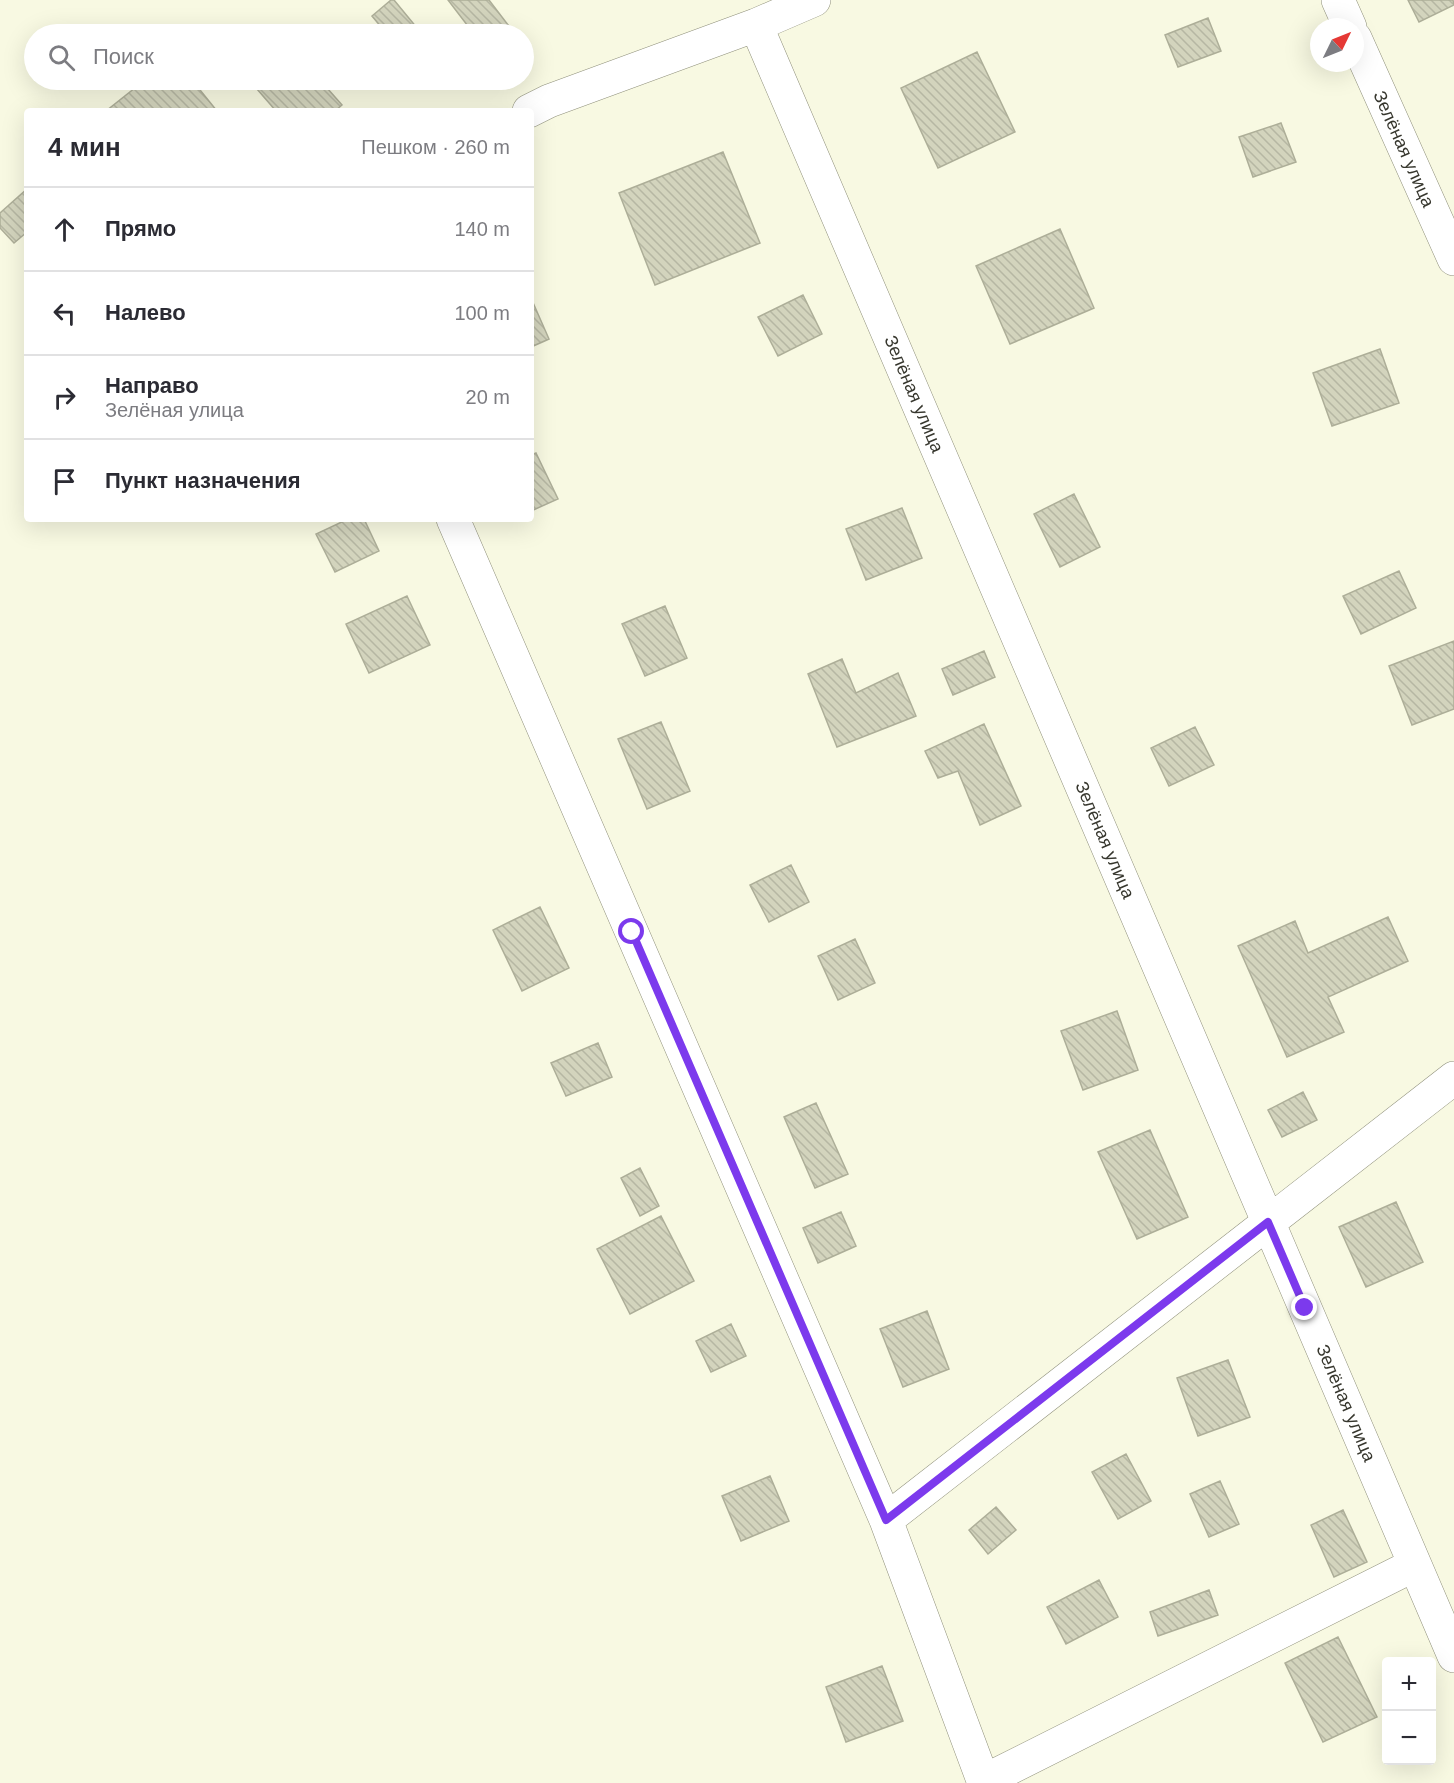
<!DOCTYPE html>
<html lang="ru">
<head>
<meta charset="utf-8">
<style>
	:root { --surface:#fff; --page:#f2f2f3; --text:#2b2b33; --muted:#7c7c81; --line:#e1e1e2 }
	body { margin:0; font-family:Helvetica,sans-serif; background:var(--page); color:var(--text) }
	.controls { position:absolute; right:18px; bottom:18px; display:grid; overflow:hidden; border-radius:6px; box-shadow:0 6px 24px #0002 }
	.controls button { width:54px; height:54px; display:grid; place-items:center; padding:0; border:0; border-bottom:2px solid var(--line); background:var(--surface); color:var(--text); font:30px sans-serif }
	.compass { position:absolute; left:1310px; top:18px; width:54px; height:54px; border-radius:50%; background:var(--surface); box-shadow:0 6px 24px #0002; rotate:47deg }
	.stop { position:absolute; width:18px; height:18px; margin:-14px; border:4px solid #7c3aed; border-radius:50%; background:#fff }
	.stop.end { background:#7c3aed; border-color:#fff; box-shadow:0 2px 6px #0008 }
	.list { margin:0; padding:0; list-style:none }
	h2 { display:flex; justify-content:space-between; align-items:center; height:78px; margin:0; padding:0 24px; font-size:26px }
	h2 small { font-size:20px; font-weight:400; color:var(--muted) }
	.list li { display:grid; grid-template-columns:39px 1fr auto; gap:18px; align-items:center; box-sizing:border-box; height:84px; padding:0 24px; border-top:2px solid var(--line) }
	.list b { display:block; font-size:22px; white-space:nowrap }
	.list p { margin:0; font-size:20px; white-space:nowrap; color:var(--muted) }
	.list em { font-size:20px; font-style:normal; color:var(--muted) }
	.icon { flex:none; width:33px; height:33px; fill:none; stroke:currentColor; stroke-width:2; stroke-linecap:round; stroke-linejoin:round }
	.map { position:relative; flex:none; width:1454px; height:1783px; overflow:hidden }
	.search { position:absolute; background:var(--surface); box-shadow:0 6px 24px #0002; left:24px; top:24px; width:510px; height:66px; display:flex; align-items:center; gap:15px; box-sizing:border-box; padding:0 21px; border-radius:33px; color:var(--muted); font-size:22px }
	.panel { position:absolute; background:var(--surface); box-shadow:0 6px 24px #0002; left:24px; top:108px; width:510px; height:414px; border-radius:6px }
	.map>svg:first-child { display:block }
	.building { fill:url(#building-back-hatch); stroke:#adae98; stroke-width:1.5 }
	.lines { fill:none; stroke-linecap:round; stroke-linejoin:round }
	.minor-casing { stroke:#90917c; stroke-width:34 }
	.minor { stroke:#fff; stroke-width:33 }
	.route { stroke:#7c3aed; stroke-width:8 }
	.labels { text-anchor:middle; stroke-width:4.5; stroke-linejoin:round; paint-order:stroke }
	.street-label { font-size:18px; fill:#37372e; stroke:#fff }
</style>
</head>
<body>
<div class="map">
<svg width="1454" height="1783" viewBox="0 0 1454 1783">
	<defs>
		<pattern id="building-back-hatch" width="6" height="6" patternUnits="userSpaceOnUse" patternTransform="scale(1.5)"><rect width="6" height="6" fill="#d3d4bd"/><path d="M-1 5l2 2M0 0l6 6M5-1l2 2" fill="none" stroke="#b6b7a3"/></pattern>
	</defs>
	<rect width="100%" height="100%" fill="#f8f9e2"/>
	<!-- building -->
	<path class="building" d="M 391,0 L 394,0 L 422,34 L 387,34 L 372,16 Z
		M 448,0 L 489,0 L 515,34 L 474,34 Z
		M 1408,0 L 1453,0 L 1454,5 L 1419,22 Z
		M 1208,18 L 1221,51 L 1178,67 L 1165,35 Z
		M 977,52 L 1015,132 L 938,168 L 901,88 Z
		M 145,80 L 192,80 L 217,111 L 106,111 Z
		M 268,80 L 320,80 L 342,105 L 335,111 L 276,111 L 257,89 Z
		M 1281,123 L 1296,162 L 1253,177 L 1239,137 Z
		M 723,152 L 760,243 L 655,285 L 619,193 Z
		M 27,189 L 27,232 L 14,243 L 0,228 L 0,213 Z
		M 1060,229 L 1094,308 L 1010,344 L 976,266 Z
		M 803,295 L 822,334 L 778,356 L 758,317 Z
		M 531,298 L 549,339 L 531,347 Z
		M 1380,349 L 1399,403 L 1332,426 L 1313,373 Z
		M 536,453 L 558,499 L 531,511 L 531,455 Z
		M 1074,494 L 1100,547 L 1060,567 L 1034,514 Z
		M 902,508 L 922,558 L 866,580 L 846,529 Z
		M 348,519 L 364,519 L 379,551 L 335,572 L 316,534 Z
		M 1399,571 L 1416,608 L 1361,634 L 1343,596 Z
		M 407,596 L 430,645 L 369,673 L 346,624 Z
		M 665,606 L 687,658 L 645,676 L 622,624 Z
		M 1454,641 L 1454,709 L 1412,725 L 1389,666 Z
		M 984,651 L 995,677 L 953,695 L 942,669 Z
		M 842,659 L 856,693 L 898,673 L 916,716 L 837,747 L 808,674 Z
		M 661,722 L 690,791 L 647,809 L 618,739 Z
		M 984,724 L 1021,806 L 980,825 L 958,771 L 938,778 L 925,751 Z
		M 1195,727 L 1214,765 L 1169,786 L 1151,748 Z
		M 791,865 L 809,902 L 769,922 L 750,885 Z
		M 540,907 L 569,968 L 522,991 L 493,930 Z
		M 1388,917 L 1408,961 L 1328,997 L 1344,1032 L 1287,1057 L 1238,946 L 1295,921 L 1308,953 Z
		M 855,939 L 875,983 L 838,1000 L 818,956 Z
		M 1117,1011 L 1138,1070 L 1083,1090 L 1061,1031 Z
		M 598,1043 L 612,1077 L 566,1096 L 551,1063 Z
		M 1303,1092 L 1317,1120 L 1282,1137 L 1268,1110 Z
		M 816,1103 L 848,1174 L 815,1188 L 784,1117 Z
		M 1150,1130 L 1188,1217 L 1137,1239 L 1098,1152 Z
		M 640,1168 L 659,1206 L 640,1216 L 621,1178 Z
		M 1396,1202 L 1423,1262 L 1366,1287 L 1339,1227 Z
		M 841,1212 L 856,1246 L 818,1263 L 803,1228 Z
		M 661,1216 L 694,1281 L 630,1314 L 597,1249 Z
		M 927,1311 L 949,1369 L 903,1387 L 880,1329 Z
		M 731,1324 L 746,1356 L 711,1372 L 696,1341 Z
		M 1228,1360 L 1250,1417 L 1198,1436 L 1177,1378 Z
		M 1126,1454 L 1151,1501 L 1118,1519 L 1092,1472 Z
		M 770,1476 L 789,1521 L 741,1541 L 722,1496 Z
		M 1220,1481 L 1239,1524 L 1209,1537 L 1190,1494 Z
		M 996,1507 L 1016,1530 L 988,1554 L 969,1530 Z
		M 1343,1510 L 1367,1562 L 1334,1577 L 1311,1525 Z
		M 1099,1580 L 1118,1617 L 1066,1644 L 1047,1607 Z
		M 1209,1590 L 1218,1615 L 1158,1636 L 1150,1612 Z
		M 1338,1637 L 1377,1717 L 1323,1742 L 1285,1663 Z
		M 882,1666 L 903,1721 L 846,1742 L 826,1687 Z"/>
	<g class="lines">
		<defs>
			<path id="minor" d="M 1338,0 L 1350,27
				M 756,25 L 1454,1656
				M 1355,38 L 1454,259
				M 529,111 L 549,101 L 756,25 L 814,0
				M 453,519 L 886,1520 L 984,1783
				M 886,1520 L 1454,1078
				M 984,1781 L 1414,1565"/>
		</defs>
		<!-- minor casing -->
		<use href="#minor" class="minor-casing"/>
		<!-- minor -->
		<use href="#minor" class="minor"/>
	</g>
	<g class="lines">
		<!-- route -->
		<path class="route" d="M 632,932 L 886,1520 L 1268,1222 L 1305,1308"/>
	</g>
	<g class="labels">
		<!-- street labels -->
		<g class="street-label">
			<text transform="translate(1404 149) rotate(66)" y="6">Зелёная улица</text>
			<text transform="translate(914 394) rotate(67)" y="6">Зелёная улица</text>
			<text transform="translate(1105 840) rotate(67)" y="6">Зелёная улица</text>
			<text transform="translate(1346 1403) rotate(67)" y="6">Зелёная улица</text>
		</g>
	</g>
</svg>
<div class="controls">
<button>+</button>
<button>−</button>
</div>
<svg class="compass" viewBox="-18 -18 36 36"><path d="M0-13l5 13h-10z" fill="#e53935"/><path d="M0 13l5-13h-10z" fill="#7c7c81"/></svg>
<div class="stop" style="left:632px;top:932px"></div>
<div class="stop end" style="left:1305px;top:1308px"></div>
<div class="search"><svg class="icon" aria-label="search" viewBox="0 0 24 24"><circle cx="10" cy="10" r="6"/><path d="M15 15l6 6"/></svg>Поиск</div>
<section class="panel">
<h2>4 мин<small>Пешком · 260 m</small></h2>
<ul class="list">
<li><svg class="icon" aria-label="ahead" viewBox="0 0 24 24"><path d="M12 20V5M6 11l6-6 6 6"/></svg><div><b>Прямо</b></div><em>140 m</em></li>
<li><svg class="icon" aria-label="left" viewBox="0 0 24 24"><path d="M17 20v-9H6M10 6l-5 5 5 5"/></svg><div><b>Налево</b></div><em>100 m</em></li>
<li><svg class="icon" aria-label="right" viewBox="0 0 24 24"><path d="M7 20v-9h11M14 6l5 5-5 5"/></svg><div><b>Направо</b><p>Зелёная улица</p></div><em>20 m</em></li>
<li><svg class="icon" aria-label="arrive" viewBox="0 0 24 24"><path d="M6 21V4h12l-3 4 3 4H6"/></svg><div><b>Пункт назначения</b></div></li>
</ul>
</section>
</div>
</body>
</html>
